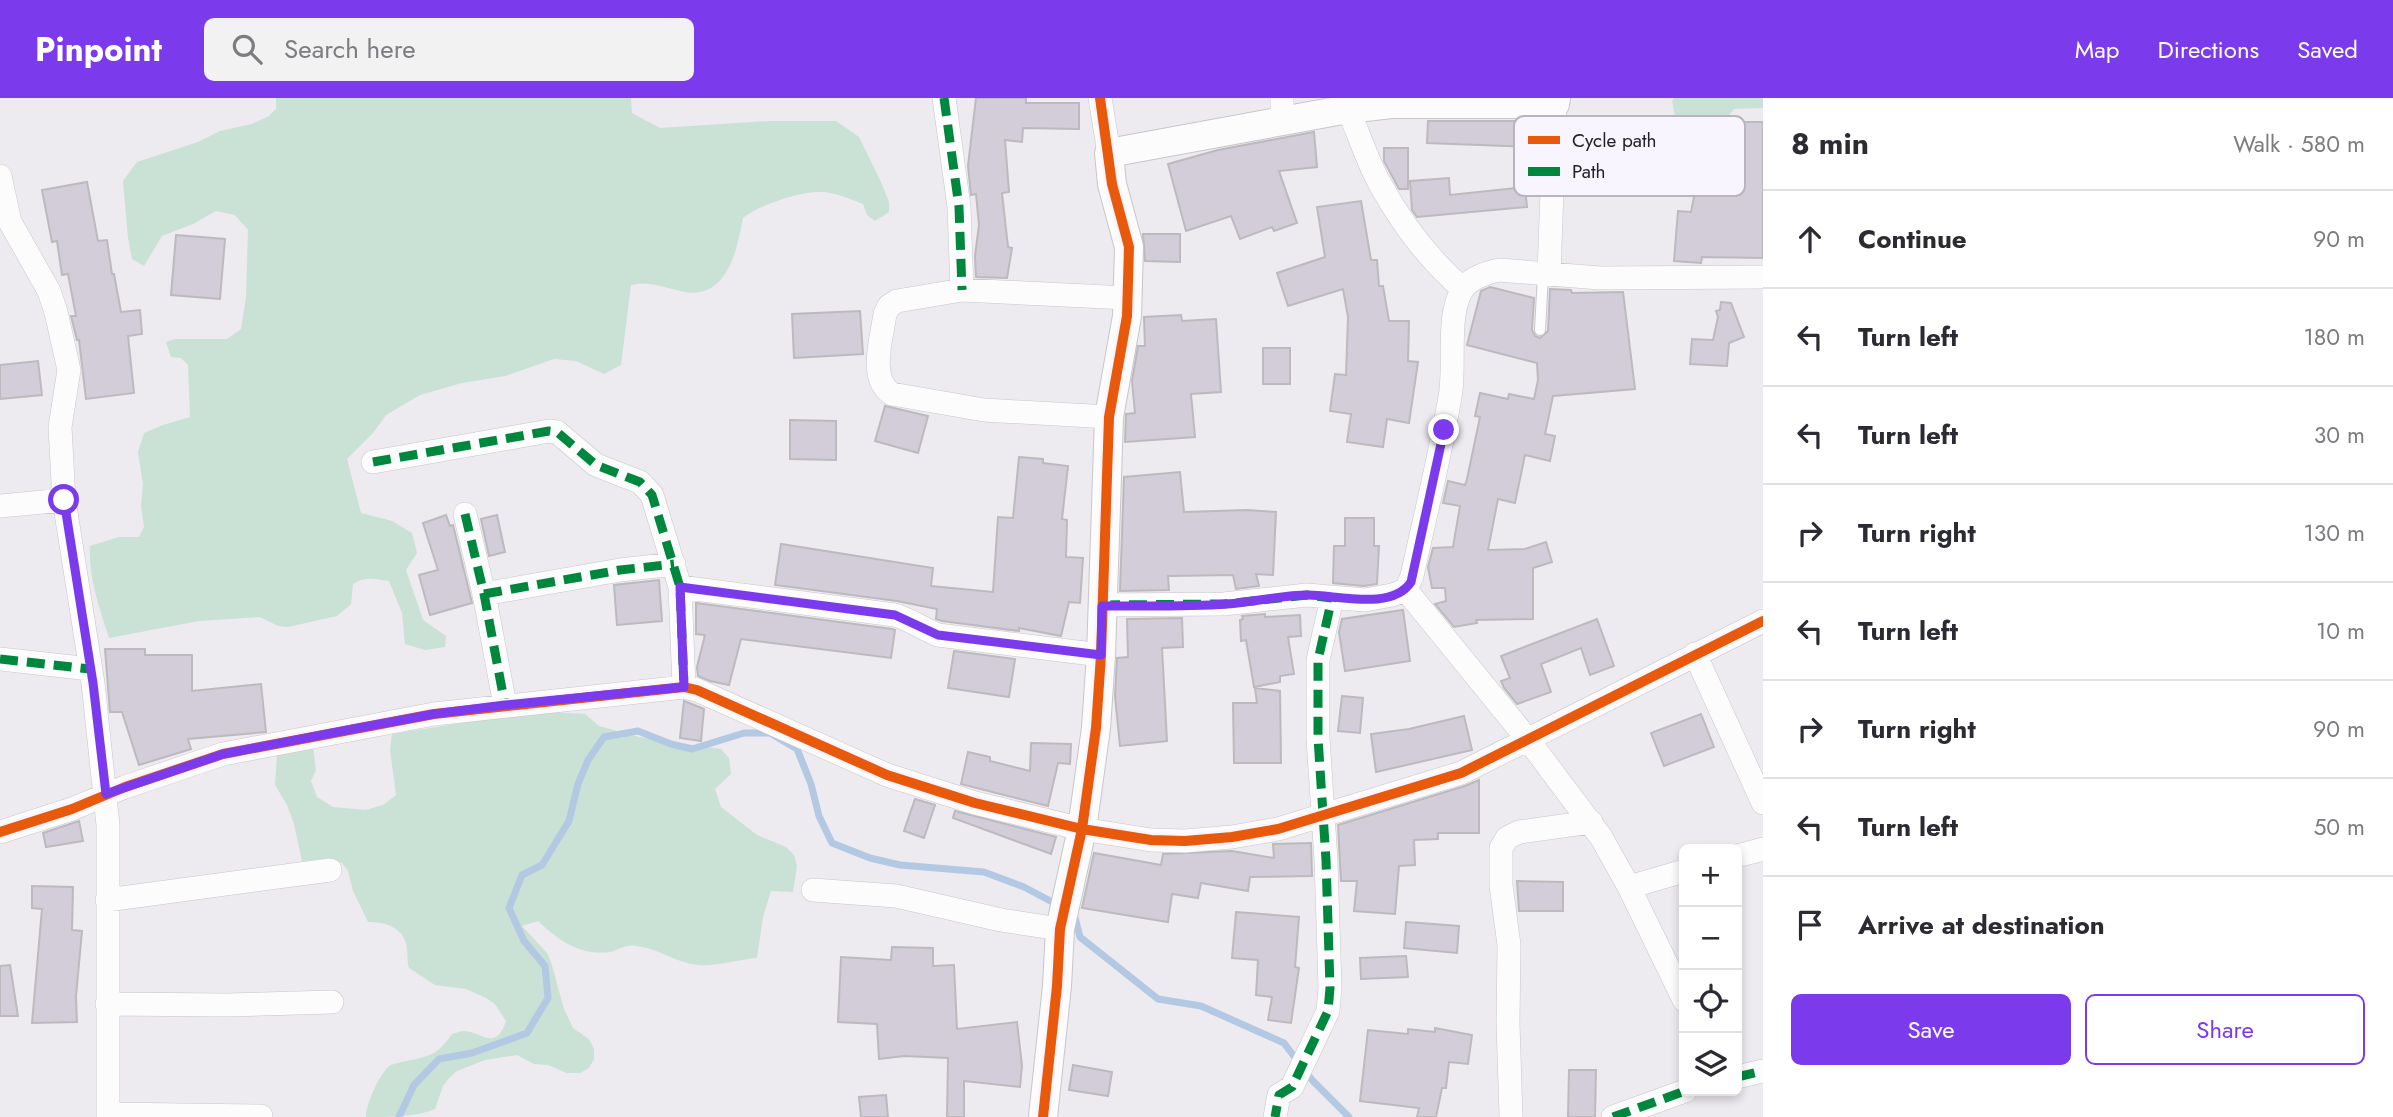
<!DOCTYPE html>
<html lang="en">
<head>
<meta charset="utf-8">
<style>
	:root { --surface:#fff; --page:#f2f2f3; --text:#2b2b33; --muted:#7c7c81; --line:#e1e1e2; --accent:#7c3aed }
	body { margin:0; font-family:Jost,sans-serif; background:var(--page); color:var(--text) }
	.controls { position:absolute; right:21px; bottom:21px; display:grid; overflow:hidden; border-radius:10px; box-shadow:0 4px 10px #0003 }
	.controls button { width:63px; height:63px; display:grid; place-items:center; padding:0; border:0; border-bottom:2px solid var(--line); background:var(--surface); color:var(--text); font:35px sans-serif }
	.stop { position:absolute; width:21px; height:21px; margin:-16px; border:5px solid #7c3aed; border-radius:50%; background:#fff }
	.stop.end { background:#7c3aed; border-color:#fff; box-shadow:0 2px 7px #0008 }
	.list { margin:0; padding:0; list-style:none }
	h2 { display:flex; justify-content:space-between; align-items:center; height:91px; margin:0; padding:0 28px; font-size:30px }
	h2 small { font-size:23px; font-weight:400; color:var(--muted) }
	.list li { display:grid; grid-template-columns:46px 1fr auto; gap:21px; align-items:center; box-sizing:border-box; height:98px; padding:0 28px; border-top:2px solid var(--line) }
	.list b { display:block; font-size:26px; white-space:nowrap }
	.list em { font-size:23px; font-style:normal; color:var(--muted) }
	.actions { display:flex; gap:14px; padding:21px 28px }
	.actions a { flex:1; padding:16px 0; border:2px solid var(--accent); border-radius:10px; text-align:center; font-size:24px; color:var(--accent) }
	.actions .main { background:var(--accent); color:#fff }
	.icon { flex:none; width:38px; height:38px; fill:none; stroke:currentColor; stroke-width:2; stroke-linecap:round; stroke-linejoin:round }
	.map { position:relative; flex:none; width:1763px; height:1019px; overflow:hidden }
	header { display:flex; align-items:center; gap:42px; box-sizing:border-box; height:98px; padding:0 35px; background:var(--accent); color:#fff }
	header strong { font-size:33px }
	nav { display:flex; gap:38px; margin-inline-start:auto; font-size:24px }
	.search { width:490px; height:63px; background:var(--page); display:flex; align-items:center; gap:18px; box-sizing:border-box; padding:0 24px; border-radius:10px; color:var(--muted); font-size:26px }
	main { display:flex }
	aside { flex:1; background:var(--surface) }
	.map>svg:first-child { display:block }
	.green { fill:#cae1d6 }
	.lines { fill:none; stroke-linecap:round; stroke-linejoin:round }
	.stream { stroke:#b3c8e3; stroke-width:7 }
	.building { fill:#d2cdd8; stroke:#bcbabe; stroke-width:2 }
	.service-casing { stroke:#c8c6cb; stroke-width:12 }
	.minor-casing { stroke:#c8c6cb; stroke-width:24 }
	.tertiary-casing { stroke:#c8c6cb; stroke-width:30 }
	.service { stroke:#fcfcfd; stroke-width:10 }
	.minor { stroke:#fcfcfd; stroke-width:23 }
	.tertiary { stroke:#fcfcfd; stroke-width:28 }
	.quiet { stroke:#00873e; stroke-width:9; stroke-dasharray:18 9; stroke-linecap:butt }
	.cycleway-casing { stroke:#f9f5ff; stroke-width:15 }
	.cycleway { stroke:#e8590c; stroke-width:10 }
	.route { stroke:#7c3aed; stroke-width:9 }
	.key { fill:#f9f5ff; stroke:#b9b5be; stroke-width:2 }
	.key-label { font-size:19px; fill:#232125 }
</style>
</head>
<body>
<header>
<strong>Pinpoint</strong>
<div class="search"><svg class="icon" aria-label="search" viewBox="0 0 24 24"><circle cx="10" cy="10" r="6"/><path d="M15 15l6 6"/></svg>Search here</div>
<nav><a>Map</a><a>Directions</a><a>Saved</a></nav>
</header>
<main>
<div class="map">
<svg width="1763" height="1019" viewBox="0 0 1763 1019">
	<rect width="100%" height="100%" fill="#edeaf0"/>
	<!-- green -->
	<path class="green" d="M 276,0 L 631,0 L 632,15 L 660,30 L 769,23 L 836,23 L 859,39 L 881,84 L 889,104 L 889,114 L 875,123 L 867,117 L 863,106 C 850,101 835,94 821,94 C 799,93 760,107 743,120 C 737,151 728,201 685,194 C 664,190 653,183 631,187 L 621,267 L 604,276 L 576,263 L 554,261 L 505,278 L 462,285 L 420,297 L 386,317 L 373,335 L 347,361 L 361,415 L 392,423 L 412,435 L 417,455 L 406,472 L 423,522 L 446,538 L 445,549 L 425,552 L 405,546 L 402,515 L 389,483 C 375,481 366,478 353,486 L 351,506 L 337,518 L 288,529 L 278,528 L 260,519 L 199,523 L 109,540 C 100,512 88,478 90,448 L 119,439 L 139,439 L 144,429 L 141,408 L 143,386 L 138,354 L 144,335 L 163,327 L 190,319 L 188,267 L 181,260 L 171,259 L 166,244 L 175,241 L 227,241 L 241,231 L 246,199 L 248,132 L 235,117 L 216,113 L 193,126 L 162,138 L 144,168 L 132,161 L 128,140 L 123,83 L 137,64 L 198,44 L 220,33 L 252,26 L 269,18 L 276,11 Z
		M 1674,0 L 1763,0 L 1763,10 L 1734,11 L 1728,19 L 1727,29 C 1710,41 1698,39 1678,34 L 1672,3 Z
		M 550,614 L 585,616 L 599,628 L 639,639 L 721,651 L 729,660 L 731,676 L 715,691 L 721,709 L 757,737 L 786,749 L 794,757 L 797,768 L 793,794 L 771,793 L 763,819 L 757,860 C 741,861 713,869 698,867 C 676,865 658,850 636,848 C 626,846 619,852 610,854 C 580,858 558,842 538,823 L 522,828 L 547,855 L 551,864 L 564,911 L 573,930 L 589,941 L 594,951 L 594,961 L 589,970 L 580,975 L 567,975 L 548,967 L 534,966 L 517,957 L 485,962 L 457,973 L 449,980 L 443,988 L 435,1011 C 416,1019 388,1019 366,1019 C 365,1008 381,972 391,967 C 396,965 402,964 407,963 C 431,958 438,956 452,936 C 456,935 460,933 464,933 C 482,934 496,954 506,923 L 495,906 L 486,900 L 466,891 L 435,887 L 409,870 C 407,863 408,859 407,852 C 406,830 386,824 368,824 L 353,793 L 348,773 L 342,765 L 331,761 L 302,763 L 294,726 L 287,707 L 275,687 L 277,657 L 313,649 L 316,672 L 311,683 L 317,699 L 333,709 L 366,712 L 383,707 L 396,697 L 390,652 L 392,636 L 499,619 Z"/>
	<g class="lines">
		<!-- stream -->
		<path class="stream" d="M 1074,816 L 1080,839 L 1158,901 L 1201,908 L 1284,945 L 1312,982 L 1349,1019
			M 399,1019 L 414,987 L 439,961 L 472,955 L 527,935 L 548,900 L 545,868 L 524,843 L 509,810 L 522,777 L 542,767 L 569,723 L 578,686 L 588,662 L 604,639 L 638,633 L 671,646 L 692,651 L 744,635 L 770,635 L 797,651 L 811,686 L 819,718 L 832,745 L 870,760 L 900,767 L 984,774 L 1024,789 L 1058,807"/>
	</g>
	<!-- building -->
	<path class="building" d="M 976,0 L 1026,0 L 1026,5 L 1079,5 L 1079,31 L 1023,30 L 1022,44 L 1005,42 L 1009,94 L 1002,95 L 1008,149 L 1012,150 L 1007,180 L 976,179 L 975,158 L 979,127 L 976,96 L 971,97 L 968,68 Z
		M 1428,23 L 1532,23 L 1531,49 L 1427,45 Z
		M 1743,24 L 1763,24 L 1763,160 L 1702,159 L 1701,165 L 1674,163 L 1678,113 L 1691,114 L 1698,79 L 1676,74 L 1676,72 L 1637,67 L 1639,48 L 1676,52 L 1709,60 L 1710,55 L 1742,61 Z
		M 1314,34 L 1317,69 L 1279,73 L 1297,125 L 1274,133 L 1272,129 L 1240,141 L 1231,118 L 1186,133 L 1168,66 L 1218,52 Z
		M 1384,50 L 1408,50 L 1408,91 L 1399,91 L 1384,63 Z
		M 1449,80 L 1450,97 L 1525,89 L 1527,109 L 1417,119 L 1412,112 L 1410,83 Z
		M 87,84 L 98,143 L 107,142 L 112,176 L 114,176 L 121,214 L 140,212 L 142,236 L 128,238 L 134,295 L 86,301 L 79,242 L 77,242 L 71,218 L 76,218 L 68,176 L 62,177 L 57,143 L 52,144 L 42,92 Z
		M 1361,103 L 1371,162 L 1377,162 L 1379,188 L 1383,188 L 1389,223 L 1409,223 L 1408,263 L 1418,264 L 1409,325 L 1387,321 L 1383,349 L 1347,344 L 1351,316 L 1330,313 L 1335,276 L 1346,277 L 1348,219 L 1343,191 L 1288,208 L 1277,175 L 1325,159 L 1317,109 Z
		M 1143,136 L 1180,136 L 1180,164 L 1145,163 Z
		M 176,137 L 225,141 L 220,201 L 171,197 Z
		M 1490,189 L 1534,200 L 1532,232 L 1535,238 L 1540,240 L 1548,233 L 1550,191 L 1571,192 L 1572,195 L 1623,194 L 1635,291 L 1553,298 L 1545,336 L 1555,338 L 1550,363 L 1525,357 L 1515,405 L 1498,401 L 1488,452 L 1525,451 L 1546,444 L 1552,464 L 1533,470 L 1533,521 L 1476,522 L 1477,525 L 1454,529 L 1435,506 L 1446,503 L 1445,490 L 1432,490 L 1428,469 L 1433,450 L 1453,449 L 1460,408 L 1443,405 L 1448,383 L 1465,387 L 1467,381 L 1480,319 L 1475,318 L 1480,295 L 1508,301 L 1509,296 L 1534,301 L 1538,282 L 1537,265 L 1467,247 L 1481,193 Z
		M 1721,204 L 1731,205 L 1744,239 L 1729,245 L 1727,268 L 1690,266 L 1692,241 L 1713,242 L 1718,219 L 1716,213 L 1720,212 Z
		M 860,213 L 863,256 L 794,260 L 792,216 Z
		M 1181,217 L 1182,223 L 1216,221 L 1221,294 L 1191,296 L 1195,339 L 1125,344 L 1126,316 L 1135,315 L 1132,283 L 1138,248 L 1145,248 L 1144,219 Z
		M 1263,250 L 1290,250 L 1290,286 L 1263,286 Z
		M 38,263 L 42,297 L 0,301 L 0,267 Z
		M 885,308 L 928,318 L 918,355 L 875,343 Z
		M 790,322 L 836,323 L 836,362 L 790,361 Z
		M 1019,359 L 1043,361 L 1043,365 L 1068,368 L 1062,421 L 1067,422 L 1066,459 L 1083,460 L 1080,505 L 1069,504 L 1061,538 L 1019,530 L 1019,533 L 942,523 L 936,521 L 937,511 L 897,503 L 775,487 L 781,446 L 933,470 L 931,488 L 993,494 L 998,419 L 1013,420 Z
		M 1180,374 L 1184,414 L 1247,412 L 1276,414 L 1273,477 L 1256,476 L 1259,488 L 1236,491 L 1233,477 L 1168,478 L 1169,492 L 1120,493 L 1124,379 Z
		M 446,417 L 450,428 L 453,427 L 472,505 L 430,517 L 419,477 L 438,472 L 423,425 Z
		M 497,417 L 505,454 L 489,458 L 481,421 Z
		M 1345,420 L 1374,420 L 1374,448 L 1379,448 L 1377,486 L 1364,488 L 1333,485 L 1334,448 L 1345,448 Z
		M 659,482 L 662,523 L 617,527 L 614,487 Z
		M 696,505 L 892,531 L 895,532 L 891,560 L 741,541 L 729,587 L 710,583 L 698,578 L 697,569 L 705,537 L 696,536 Z
		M 1403,512 L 1410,563 L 1345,573 L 1339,534 L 1342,521 Z
		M 1265,516 L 1265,519 L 1300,517 L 1301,538 L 1288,539 L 1294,576 L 1280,578 L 1280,584 L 1254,589 L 1246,542 L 1241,543 L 1240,522 L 1243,521 L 1242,518 Z
		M 1182,520 L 1183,549 L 1162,550 L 1167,643 L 1120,648 L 1115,598 L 1117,560 L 1128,559 L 1127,521 Z
		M 1597,521 L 1614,568 L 1590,577 L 1581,550 L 1541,566 L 1551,594 L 1517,606 L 1504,590 L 1501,583 L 1510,580 L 1501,558 Z
		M 105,551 L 145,551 L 145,557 L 192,557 L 192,593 L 261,586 L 266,634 L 188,641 L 191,651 L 139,667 L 122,614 L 110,614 Z
		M 954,553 L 1015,561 L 1009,599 L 948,590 Z
		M 1255,590 L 1280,593 L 1281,665 L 1234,665 L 1233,605 L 1257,605 Z
		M 1342,598 L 1363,600 L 1360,635 L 1338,633 Z
		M 684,603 L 704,611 L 701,643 L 680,640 Z
		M 1701,616 L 1714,649 L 1664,668 L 1651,635 Z
		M 1464,618 L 1472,652 L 1376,674 L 1371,636 L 1409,631 Z
		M 1031,645 L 1071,646 L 1070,666 L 1058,665 L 1048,708 L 961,686 L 968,654 L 990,659 L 990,663 L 1030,673 Z
		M 1479,682 L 1479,735 L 1438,735 L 1438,741 L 1414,742 L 1415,767 L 1399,768 L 1395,816 L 1354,813 L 1357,783 L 1341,783 L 1338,727 L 1465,688 Z
		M 915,701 L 935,707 L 924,740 L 904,733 Z
		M 955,713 L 1056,739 L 1051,756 L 953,720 Z
		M 79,723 L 83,743 L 46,749 L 43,735 Z
		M 1311,745 L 1312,778 L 1250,779 L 1248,793 L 1201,785 L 1198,800 L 1172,796 L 1168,824 L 1082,810 L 1094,755 L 1161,767 L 1163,756 L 1232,753 L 1274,760 L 1273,746 Z
		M 1517,783 L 1563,784 L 1563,813 L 1519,813 Z
		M 32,788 L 73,789 L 72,832 L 82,833 L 76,898 L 77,924 L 32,925 L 42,811 L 32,810 Z
		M 1236,814 L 1299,819 L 1295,869 L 1299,870 L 1291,925 L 1268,922 L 1272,899 L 1256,897 L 1258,862 L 1232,860 Z
		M 1406,824 L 1459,828 L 1457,855 L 1404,850 Z
		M 892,849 L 933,850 L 933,868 L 954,867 L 957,931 L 1017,924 L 1022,968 L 1020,989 L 964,983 L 964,1019 L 947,1019 L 948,960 L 904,958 L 879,961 L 877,926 L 838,924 L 841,859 L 891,862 Z
		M 1406,858 L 1408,879 L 1361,881 L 1360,860 Z
		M 10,867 L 18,918 L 0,918 L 0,868 Z
		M 1435,930 L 1472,937 L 1468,966 L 1449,964 L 1446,990 L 1442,990 L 1436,1019 L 1417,1019 L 1419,1010 L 1360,1003 L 1368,932 L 1408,936 L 1408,931 L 1435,934 Z
		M 1073,967 L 1112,974 L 1108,998 L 1069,992 Z
		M 1569,972 L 1596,972 L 1595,1019 L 1568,1019 Z
		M 886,997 L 888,1019 L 861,1019 L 859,999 Z"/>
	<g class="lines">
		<defs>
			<path id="service" d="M 1540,232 L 1543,177"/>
			<path id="minor" d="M 944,0 L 959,109 L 962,192
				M 1100,0 L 1109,55
				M 1348,11 C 1359,36 1367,63 1380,86 C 1402,126 1428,161 1463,191
				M 1282,24 L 1282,0
				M 0,78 L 10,124 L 49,193 L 56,214 L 69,272 L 60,329 L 64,402 L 93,585 L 108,727 L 108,1019
				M 1549,177 L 1555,6
				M 1109,319 L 984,312 L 892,296 C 868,281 882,239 885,216 L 889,208 L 897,203 L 962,192 L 1127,200
				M 373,364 L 549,333 L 557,334 L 596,367 L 640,384 L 652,397 L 680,489 L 684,589
				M 0,408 L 64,402
				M 465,416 L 484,496 L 505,607
				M 680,489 L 895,517 C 911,522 923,531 938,537 L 1101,557
				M 1406,492 L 1529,643 L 1601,739 L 1629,789 L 1684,902
				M 484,496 L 620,472 L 674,466
				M 1102,507 L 1224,506 L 1307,497 L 1365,502 L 1392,497 L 1406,492 L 1412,478 C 1425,418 1440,359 1450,299 C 1456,268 1446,219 1462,192 C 1470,180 1485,175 1499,172 L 1600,180 L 1763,179
				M 1695,556 L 1763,705
				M 0,561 L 90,571
				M 0,734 L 72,711 L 125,689 L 223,656 L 434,616 L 684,589 L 697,592 L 887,677 L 975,705 L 1082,731 L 1151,742 L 1185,743 L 1232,739 L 1278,731 L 1461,675 L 1763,523
				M 1737,758 L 1763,751
				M 1629,789 L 1684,773
				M 813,792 L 896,798 L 1001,822 L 1060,831
				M 107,802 L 330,772
				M 107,906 L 227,907 L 332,904
				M 1737,979 L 1763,973
				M 108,1016 L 261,1018
				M 1275,1019 L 1279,997 L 1292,989 L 1328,913 L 1330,890 L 1326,762 L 1318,640 L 1318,562 L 1332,500
				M 1511,1019 L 1508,925 L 1509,847 L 1501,787 L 1501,750 L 1507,740 L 1519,734 L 1591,724
				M 1613,1019 L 1685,993"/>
			<path id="tertiary" d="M 1043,1019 L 1057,888 L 1060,831 L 1082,731 L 1096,630 L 1101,557 L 1109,319 L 1127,218 L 1129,149 L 1112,86 L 1109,55 L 1348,11 L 1391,6 L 1555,6 L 1556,0"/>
		</defs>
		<!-- service casing -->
		<use href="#service" class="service-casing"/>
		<!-- minor casing -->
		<use href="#minor" class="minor-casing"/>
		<!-- tertiary casing -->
		<use href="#tertiary" class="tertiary-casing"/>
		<!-- service -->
		<use href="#service" class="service"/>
		<!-- minor -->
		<use href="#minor" class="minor"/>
		<!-- tertiary -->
		<use href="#tertiary" class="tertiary"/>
		<!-- quiet -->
		<path class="quiet" d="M 944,0 L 959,109 L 962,192
			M 373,364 L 549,333 L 557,334 L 596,367 L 640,384 L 652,397 L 680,489 L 684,589
			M 465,416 L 484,496 L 505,607
			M 484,496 L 620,472 L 674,466
			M 1102,507 L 1224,506 L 1307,497 L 1332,500 L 1318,562 L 1318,640 L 1326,762 L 1330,890 L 1328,913 L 1292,989 L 1279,997 L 1275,1019
			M 0,561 L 90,571
			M 1737,979 L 1763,973
			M 1613,1019 L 1685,993"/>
		<defs>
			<path id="cycleway" d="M 0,734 L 72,711 L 125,689 L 223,656 L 434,616 L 684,589 L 697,592 L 887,677 L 975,705 L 1082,731 L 1151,742 L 1185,743 L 1232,739 L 1278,731 L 1461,675 L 1763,523
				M 1043,1019 L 1057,888 L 1060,831 L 1082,731 L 1096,630 L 1101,557 L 1109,319 L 1127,218 L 1129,149 L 1112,86 L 1100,0"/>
		</defs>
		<!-- cycleway casing -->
		<use href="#cycleway" class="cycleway-casing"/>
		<!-- cycleway -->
		<use href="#cycleway" class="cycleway"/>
	</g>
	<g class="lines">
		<!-- route -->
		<path class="route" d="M 64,402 L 93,585 L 106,696 L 223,656 L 353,631 L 434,616 L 505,607 L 684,589 L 680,489 L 895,517 L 938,537 L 1101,557 L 1102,508 C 1144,508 1186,509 1227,506 C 1254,504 1282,497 1308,497 C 1337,497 1392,513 1411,484 L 1444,332"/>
	</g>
	<!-- legend -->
	<rect x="1514" y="18" width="231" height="80" rx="10" class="key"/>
	<rect x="1528" y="38" width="32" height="8" fill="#e8590c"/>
	<rect x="1528" y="69" width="32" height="9" fill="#00873e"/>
	<g class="key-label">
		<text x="1572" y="49">Cycle path</text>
		<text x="1572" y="80">Path</text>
	</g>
</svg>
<div class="controls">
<button>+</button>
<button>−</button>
<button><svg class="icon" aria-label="locate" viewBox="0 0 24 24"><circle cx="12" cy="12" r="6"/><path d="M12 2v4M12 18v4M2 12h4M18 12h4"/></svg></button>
<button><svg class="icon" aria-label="layers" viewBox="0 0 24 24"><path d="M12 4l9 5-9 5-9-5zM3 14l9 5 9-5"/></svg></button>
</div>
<div class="stop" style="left:64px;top:402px"></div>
<div class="stop end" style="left:1444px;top:332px"></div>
</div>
<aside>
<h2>8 min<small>Walk · 580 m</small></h2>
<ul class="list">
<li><svg class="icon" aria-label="ahead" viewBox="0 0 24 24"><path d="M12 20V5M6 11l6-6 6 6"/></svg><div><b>Continue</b></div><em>90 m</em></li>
<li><svg class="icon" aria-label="left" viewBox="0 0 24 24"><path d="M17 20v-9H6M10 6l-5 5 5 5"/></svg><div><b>Turn left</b></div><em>180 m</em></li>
<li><svg class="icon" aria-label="left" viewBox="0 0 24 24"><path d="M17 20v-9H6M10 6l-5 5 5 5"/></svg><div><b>Turn left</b></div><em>30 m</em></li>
<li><svg class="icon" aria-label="right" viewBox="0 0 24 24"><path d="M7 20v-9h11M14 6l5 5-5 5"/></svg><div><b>Turn right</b></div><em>130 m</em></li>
<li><svg class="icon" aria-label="left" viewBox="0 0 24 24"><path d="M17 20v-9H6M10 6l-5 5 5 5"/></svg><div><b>Turn left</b></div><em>10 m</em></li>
<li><svg class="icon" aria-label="right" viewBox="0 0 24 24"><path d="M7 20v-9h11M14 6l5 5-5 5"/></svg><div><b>Turn right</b></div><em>90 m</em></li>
<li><svg class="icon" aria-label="left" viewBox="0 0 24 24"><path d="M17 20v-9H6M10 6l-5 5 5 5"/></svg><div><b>Turn left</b></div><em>50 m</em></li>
<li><svg class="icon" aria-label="arrive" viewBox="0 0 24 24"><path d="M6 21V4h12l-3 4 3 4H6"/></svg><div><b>Arrive at destination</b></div></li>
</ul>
<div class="actions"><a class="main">Save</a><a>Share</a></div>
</aside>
</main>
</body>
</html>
